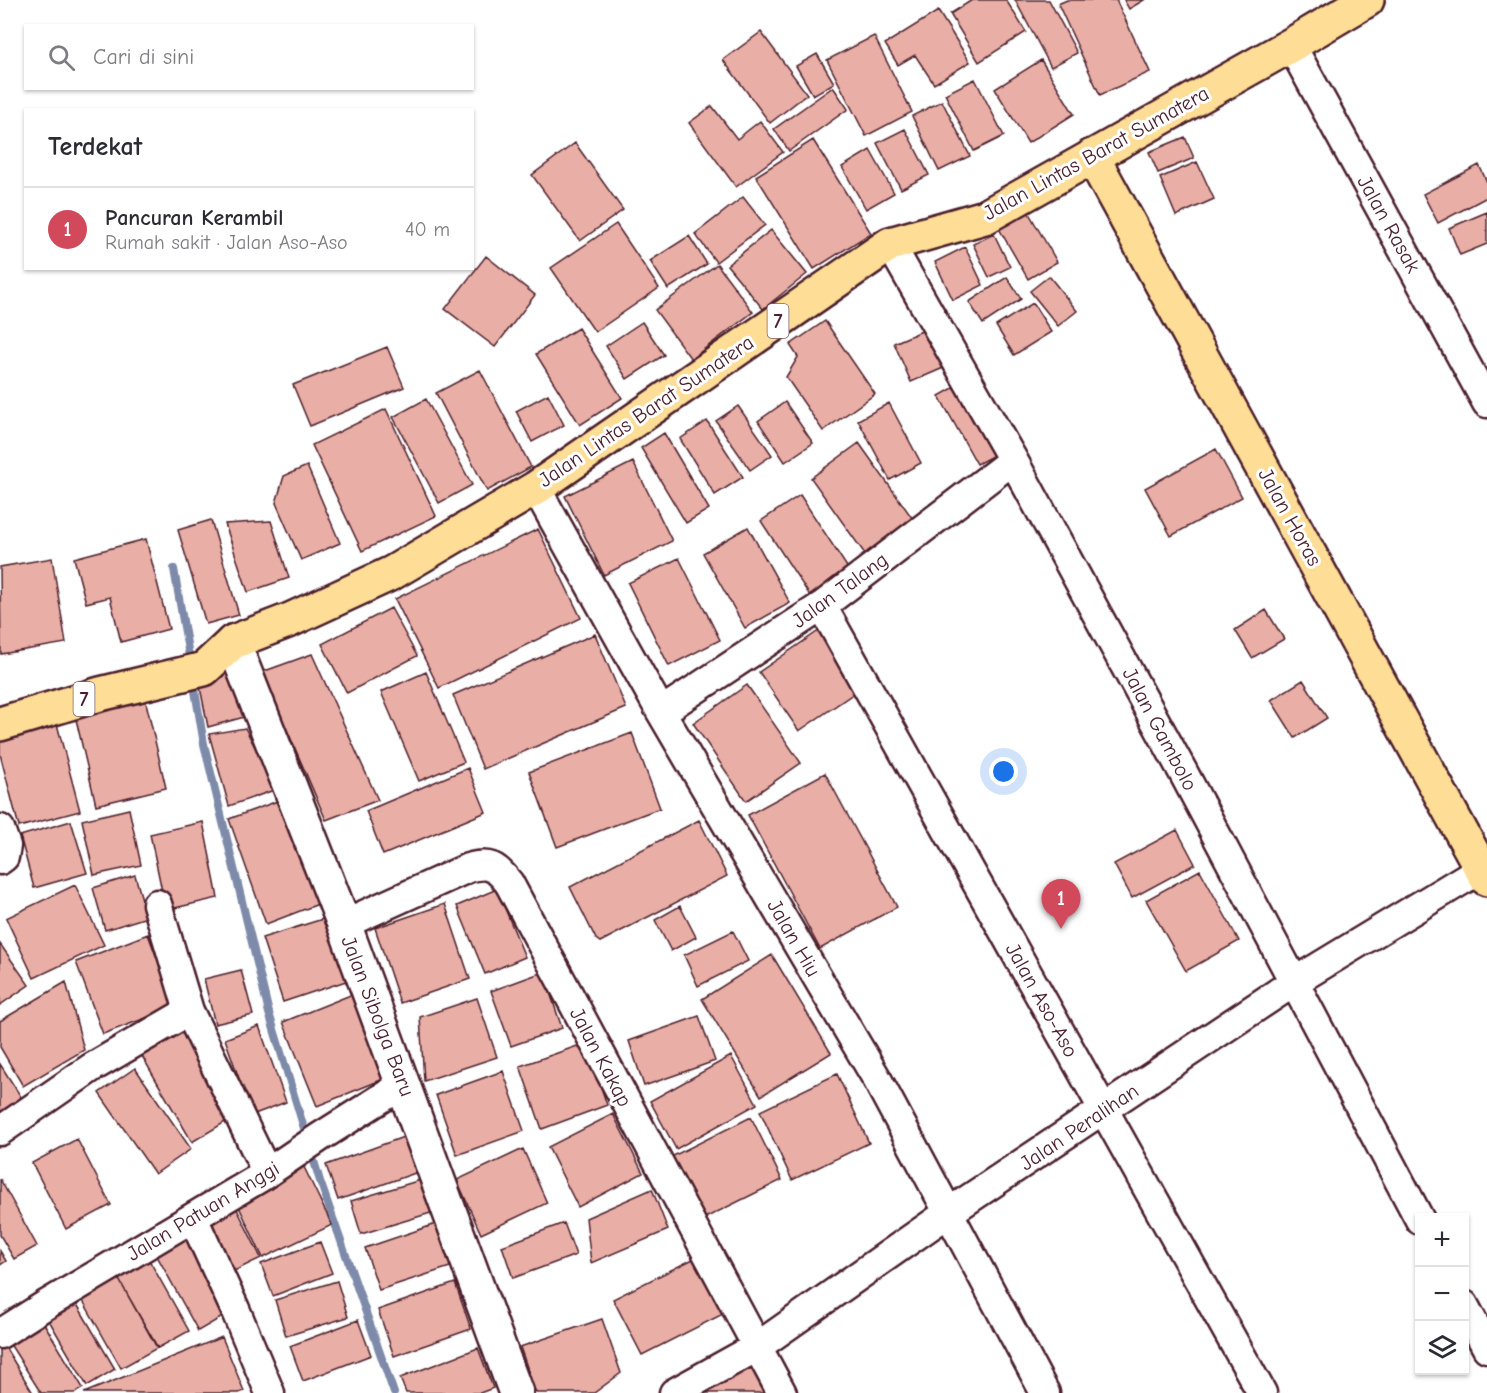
<!DOCTYPE html>
<html lang="id">
<head>
<meta charset="utf-8">
<style>
	:root { --surface:#fff; --page:#f7f7f7; --text:#2b2b33; --muted:#7c7c81; --line:#e1e1e2; --accent:#d1495b }
	body { margin:0; font-family:"Comic Neue",sans-serif; background:var(--page); color:var(--text) }
	.controls { position:absolute; right:18px; bottom:18px; display:grid; overflow:hidden; border-radius:0px; box-shadow:0 2px 4px #0004 }
	.controls button { width:54px; height:54px; display:grid; place-items:center; padding:0; border:0; border-bottom:2px solid var(--line); background:var(--surface); color:var(--text); font:30px sans-serif }
	.you { position:absolute; left:1004px; top:772px; width:21px; height:21px; margin:-15px; border:4px solid #fff; border-radius:50%; background:#1a73e8; box-shadow:0 0 0 9px #1a73e833 }
	.badge { display:grid; place-items:center; width:39px; height:39px; border-radius:50%; background:var(--accent); color:#fff; font-size:20px; font-weight:700 }
	.pin { position:absolute; translate:-50% -50px; filter:drop-shadow(0 2px 3px #0008) }
	.pin::after { content:''; position:absolute; top:32px; width:21px; height:18px; background:inherit; clip-path:polygon(0 0,100% 0,50% 100%) }
	.list { margin:0; padding:0; list-style:none }
	h2 { display:flex; justify-content:space-between; align-items:center; height:78px; margin:0; padding:0 24px; font-size:26px }
	h2 small { font-size:20px; font-weight:400; color:var(--muted) }
	.list li { display:grid; grid-template-columns:39px 1fr auto; gap:18px; align-items:center; box-sizing:border-box; height:84px; padding:0 24px; border-top:2px solid var(--line) }
	.list b { display:block; font-size:22px; white-space:nowrap }
	.list p { margin:0; font-size:20px; white-space:nowrap; color:var(--muted) }
	.list em { font-size:20px; font-style:normal; color:var(--muted) }
	.icon { flex:none; width:33px; height:33px; fill:none; stroke:currentColor; stroke-width:2; stroke-linecap:round; stroke-linejoin:round }
	.map { position:relative; flex:none; width:1487px; height:1393px; overflow:hidden }
	.search { position:absolute; background:var(--surface); box-shadow:0 2px 4px #0004; left:24px; top:24px; width:450px; height:66px; display:flex; align-items:center; gap:15px; box-sizing:border-box; padding:0 21px; border-radius:0px; color:var(--muted); font-size:22px }
	.panel { position:absolute; background:var(--surface); box-shadow:0 2px 4px #0004; left:24px; top:108px; width:450px; height:162px; border-radius:0px }
	.map>svg:first-child { display:block }
	.lines { fill:none; stroke-linecap:round; stroke-linejoin:round }
	.stream { stroke:#7d8aa9; stroke-width:8 }
	.building { fill:#e9afa6; stroke:#4a1f2b; stroke-width:1.5 }
	.street-casing { stroke:#4a1f2b; stroke-width:33 }
	.secondary-casing { stroke:#4a1f2b; stroke-width:38 }
	.highway-casing { stroke:#4a1f2b; stroke-width:38 }
	.street { stroke:#fff; stroke-width:28 }
	.secondary { stroke:#fff; stroke-width:33 }
	.highway { stroke:#fedd96; stroke-width:33 }
	.labels { text-anchor:middle; stroke-width:6; stroke-linejoin:round; paint-order:stroke }
	.shield { fill:#fff; stroke:#80626b; stroke-width:1.5 }
	.shield-label { font-size:20px; font-weight:bold; fill:#4a1f2b }
	.street-label { font-size:21px; fill:#4a1f2b; stroke:#fff }
</style>
</head>
<body>
<div class="map">
<svg width="1487" height="1393" viewBox="0 0 1487 1393">
	<rect width="100%" height="100%" fill="#fff"/>
	<filter id="ink" filterUnits="userSpaceOnUse"><feTurbulence type="fractalNoise" baseFrequency=".0167" numOctaves="2"/><feDisplacementMap in="SourceGraphic" scale="12" xChannelSelector="R" yChannelSelector="G"/><feConvolveMatrix kernelMatrix="1 2 1 2 8 2 1 2 1" color-interpolation-filters="sRGB"/></filter>
	<g filter="url(#ink)">
		<g class="lines">
			<!-- stream -->
			<path class="stream" d="M 174,569 L 191,667
				M 193,679 L 204,744 L 269,1013 L 320,1181 L 394,1393"/>
		</g>
		<!-- building -->
		<path class="building" d="M 972,0 L 1006,0 L 1026,32 L 979,62 L 950,14 Z
			M 1015,0 L 1049,0 L 1077,53 L 1051,67 Z
			M 1067,0 L 1116,0 L 1150,72 L 1100,95 L 1058,4 Z
			M 1124,0 L 1144,0 L 1129,9 Z
			M 938,11 L 970,62 L 934,84 L 915,55 L 898,65 L 885,44 Z
			M 761,32 L 807,94 L 770,123 L 723,60 Z
			M 874,36 L 912,112 L 866,136 L 827,60 Z
			M 817,54 L 834,83 L 813,95 L 796,66 Z
			M 1041,60 L 1074,114 L 1028,143 L 995,89 Z
			M 975,79 L 1004,136 L 974,151 L 945,94 Z
			M 833,87 L 848,109 L 789,151 L 774,129 Z
			M 942,101 L 970,156 L 939,171 L 912,116 Z
			M 712,106 L 737,139 L 760,121 L 783,152 L 736,187 L 689,123 Z
			M 905,129 L 929,175 L 901,189 L 877,143 Z
			M 1185,137 L 1194,158 L 1158,173 L 1149,152 Z
			M 813,140 L 871,233 L 814,269 L 756,176 Z
			M 575,143 L 623,210 L 580,241 L 532,175 Z
			M 870,150 L 894,193 L 866,209 L 842,167 Z
			M 1197,162 L 1214,199 L 1176,216 L 1160,178 Z
			M 1479,165 L 1487,182 L 1487,197 L 1438,223 L 1423,194 Z
			M 743,197 L 765,225 L 716,262 L 695,234 Z
			M 1026,208 L 1057,262 L 1028,279 L 997,225 Z
			M 1487,212 L 1487,244 L 1460,255 L 1449,228 Z
			M 616,224 L 659,288 L 595,332 L 551,268 Z
			M 771,230 L 807,274 L 763,309 L 727,265 Z
			M 994,234 L 1010,267 L 989,277 L 973,244 Z
			M 689,236 L 707,264 L 668,289 L 650,261 Z
			M 965,247 L 983,285 L 953,300 L 935,262 Z
			M 486,256 L 535,295 L 495,347 L 445,309 Z
			M 717,264 L 753,312 L 691,359 L 655,310 Z
			M 1049,276 L 1077,311 L 1058,326 L 1030,291 Z
			M 1007,277 L 1021,299 L 983,324 L 969,302 Z
			M 1033,303 L 1051,332 L 1014,355 L 996,326 Z
			M 825,321 L 875,394 L 823,431 L 786,377 L 798,357 L 790,345 Z
			M 642,322 L 664,355 L 627,379 L 606,346 Z
			M 931,327 L 948,366 L 911,382 L 894,343 Z
			M 578,328 L 622,398 L 580,425 L 536,354 Z
			M 387,347 L 404,387 L 310,426 L 293,385 Z
			M 480,370 L 531,467 L 487,491 L 436,393 Z
			M 962,383 L 1000,452 L 977,464 L 939,396 Z
			M 548,394 L 564,425 L 532,442 L 516,411 Z
			M 426,399 L 472,485 L 439,503 L 393,417 Z
			M 785,402 L 813,443 L 785,462 L 758,421 Z
			M 889,403 L 921,463 L 890,480 L 858,420 Z
			M 738,406 L 772,455 L 750,470 L 716,421 Z
			M 386,409 L 436,516 L 362,551 L 312,445 Z
			M 707,421 L 743,477 L 715,495 L 680,439 Z
			M 664,433 L 709,509 L 686,523 L 641,448 Z
			M 859,443 L 913,519 L 865,554 L 811,478 Z
			M 1216,449 L 1242,497 L 1171,536 L 1145,488 Z
			M 633,462 L 672,541 L 604,575 L 565,496 Z
			M 307,466 L 340,543 L 301,560 L 276,503 L 284,476 Z
			M 800,495 L 851,573 L 812,599 L 761,521 Z
			M 211,520 L 239,615 L 206,624 L 178,530 Z
			M 271,521 L 289,578 L 248,592 L 225,524 Z
			M 748,527 L 790,603 L 745,628 L 703,553 Z
			M 538,529 L 581,618 L 439,688 L 395,599 Z
			M 146,539 L 169,629 L 121,642 L 110,597 L 86,603 L 74,558 Z
			M 52,558 L 66,643 L 1,654 L 0,567 Z
			M 679,558 L 720,640 L 669,666 L 628,583 Z
			M 391,608 L 417,656 L 347,693 L 322,644 Z
			M 1266,610 L 1284,639 L 1252,658 L 1235,630 Z
			M 820,630 L 860,689 L 799,731 L 759,672 Z
			M 595,634 L 626,708 L 483,769 L 453,695 Z
			M 312,654 L 378,800 L 326,820 L 262,672 Z
			M 231,670 L 248,716 L 208,727 L 198,677 Z
			M 426,672 L 464,762 L 419,781 L 381,692 Z
			M 1303,680 L 1327,718 L 1295,738 L 1271,700 Z
			M 747,685 L 801,763 L 746,801 L 693,723 Z
			M 145,698 L 166,788 L 96,805 L 75,715 Z
			M 57,724 L 80,811 L 19,827 L 0,754 L 0,739 Z
			M 245,728 L 277,789 L 229,806 L 209,734 Z
			M 632,733 L 660,808 L 557,847 L 529,772 Z
			M 468,768 L 486,812 L 383,855 L 366,811 Z
			M 825,773 L 897,907 L 820,949 L 748,815 Z
			M 283,799 L 321,903 L 266,924 L 229,819 Z
			M 129,809 L 141,865 L 94,875 L 82,820 Z
			M 699,820 L 727,876 L 600,942 L 596,939 L 570,887 Z
			M 71,821 L 87,873 L 34,888 L 20,836 Z
			M 203,822 L 218,898 L 166,910 L 150,834 Z
			M 1177,830 L 1195,864 L 1132,898 L 1114,864 Z
			M 1200,870 L 1239,941 L 1186,971 L 1146,900 Z
			M 135,875 L 147,917 L 105,930 L 93,888 Z
			M 75,885 L 104,945 L 34,978 L 6,918 Z
			M 497,889 L 525,957 L 485,974 L 457,906 Z
			M 445,904 L 470,979 L 400,1003 L 375,928 Z
			M 680,906 L 696,937 L 671,951 L 655,920 Z
			M 326,918 L 346,981 L 283,1002 L 262,938 Z
			M 733,931 L 748,961 L 698,986 L 684,955 Z
			M 148,934 L 175,1007 L 103,1034 L 76,962 Z
			M 0,944 L 29,985 L 0,1005 Z
			M 772,955 L 831,1053 L 761,1096 L 702,999 Z
			M 241,970 L 253,1015 L 215,1024 L 204,979 Z
			M 543,972 L 562,1028 L 511,1046 L 491,991 Z
			M 66,982 L 84,1050 L 23,1086 L 0,1047 L 0,1021 Z
			M 353,994 L 386,1078 L 317,1106 L 283,1022 Z
			M 477,998 L 497,1057 L 424,1081 L 420,1017 Z
			M 699,1016 L 715,1061 L 644,1086 L 629,1041 Z
			M 259,1026 L 286,1102 L 252,1115 L 225,1039 Z
			M 182,1032 L 232,1118 L 192,1142 L 142,1056 Z
			M 586,1043 L 607,1105 L 542,1129 L 520,1066 Z
			M 731,1056 L 757,1104 L 676,1149 L 650,1101 Z
			M 0,1064 L 23,1100 L 0,1115 Z
			M 135,1068 L 191,1149 L 155,1174 L 99,1093 Z
			M 503,1071 L 524,1131 L 457,1155 L 436,1095 Z
			M 837,1074 L 869,1143 L 792,1180 L 760,1111 Z
			M 613,1114 L 643,1173 L 578,1207 L 548,1147 Z
			M 751,1117 L 782,1180 L 701,1220 L 671,1157 Z
			M 409,1135 L 421,1171 L 338,1200 L 326,1165 Z
			M 77,1139 L 111,1205 L 66,1229 L 32,1163 Z
			M 523,1149 L 547,1203 L 481,1234 L 457,1180 Z
			M 303,1165 L 332,1225 L 263,1258 L 235,1198 Z
			M 0,1179 L 37,1246 L 14,1259 L 0,1235 Z
			M 424,1179 L 434,1212 L 361,1234 L 351,1201 Z
			M 652,1189 L 668,1230 L 591,1263 L 586,1218 Z
			M 233,1201 L 261,1258 L 226,1275 L 198,1219 Z
			M 564,1223 L 576,1255 L 513,1278 L 502,1246 Z
			M 436,1224 L 450,1267 L 379,1290 L 365,1248 Z
			M 187,1237 L 229,1313 L 198,1331 L 156,1254 Z
			M 320,1242 L 332,1273 L 273,1296 L 261,1264 Z
			M 0,1251 L 6,1261 L 0,1265 Z
			M 148,1258 L 189,1331 L 158,1348 L 117,1276 Z
			M 695,1258 L 723,1314 L 642,1355 L 613,1299 Z
			M 117,1276 L 157,1348 L 121,1368 L 82,1299 Z
			M 337,1281 L 348,1317 L 286,1336 L 275,1300 Z
			M 455,1283 L 471,1329 L 394,1356 L 378,1310 Z
			M 75,1301 L 115,1369 L 87,1386 L 47,1317 Z
			M 602,1319 L 621,1373 L 594,1393 L 536,1393 L 520,1347 Z
			M 42,1320 L 83,1388 L 75,1393 L 41,1393 L 8,1341 Z
			M 358,1320 L 371,1355 L 303,1381 L 290,1346 Z
			M 222,1337 L 244,1391 L 239,1393 L 84,1393 Z
			M 2,1342 L 33,1393 L 0,1393 L 0,1343 Z
			M 478,1348 L 493,1388 L 480,1393 L 406,1393 L 400,1378 Z
			M 754,1358 L 773,1388 L 764,1393 L 702,1393 Z"/>
		<g class="lines">
			<defs>
				<path id="street" d="M 1291,45 L 1487,403
					M 890,244 L 1013,460 L 1183,772 L 1420,1220
					M 536,488 L 661,712 L 877,1079 L 1045,1393
					M 822,606 L 1262,1393
					M 661,712 L 822,606 L 1013,460
					M 0,829 L 6,846 L 4,857 L 0,860
					M 157,904 L 189,1011 L 267,1173
					M 344,924 L 468,868 C 489,862 496,866 509,883 L 782,1393
					M 0,1131 L 91,1068 L 189,1011
					M 193,1218 L 235,1309 L 270,1393
					M 1464,1305 L 1487,1348
					M 0,1334 L 44,1306 L 261,1177 L 320,1137 L 404,1084
					M 674,1393 L 757,1347 L 948,1213 L 1294,982 L 1487,865"/>
				<path id="secondary" d="M 233,642 L 344,924 L 516,1393"/>
				<path id="highway" d="M 1092,156 L 1487,879
					M 0,724 L 100,694 L 204,669 L 233,642 L 290,620 L 392,573 L 536,488 L 890,244 L 985,217 L 1291,45 L 1367,0"/>
			</defs>
			<!-- street casing -->
			<use href="#street" class="street-casing"/>
			<!-- secondary casing -->
			<use href="#secondary" class="secondary-casing"/>
			<!-- highway casing -->
			<use href="#highway" class="highway-casing"/>
			<!-- street -->
			<use href="#street" class="street"/>
			<!-- secondary -->
			<use href="#secondary" class="secondary"/>
			<!-- highway -->
			<use href="#highway" class="highway"/>
		</g>
	</g>
	<g class="labels">
		<!-- shield labels -->
		<g class="shield">
			<rect x="767.5" y="304" width="21" height="34" rx="4.5"/>
			<rect x="73.5" y="682" width="21" height="34" rx="4.5"/>
		</g>
		<g class="shield-label">
			<text x="778" y="328">7</text>
			<text x="84" y="706">7</text>
		</g>
		<!-- street labels -->
		<g class="street-label">
			<text transform="translate(1096 153) rotate(-29)" y="7">Jalan Lintas Barat Sumatera</text>
			<text transform="translate(1389 224) rotate(61)" y="7">Jalan Rasak</text>
			<text transform="translate(646 411) rotate(-34)" y="7">Jalan Lintas Barat Sumatera</text>
			<text transform="translate(1290 517) rotate(61)" y="7">Jalan Horas</text>
			<text transform="translate(840 590) rotate(-36)" y="7">Jalan Talang</text>
			<text transform="translate(1160 729) rotate(62)" y="7">Jalan Gambolo</text>
			<text transform="translate(794 938) rotate(60)" y="7">Jalan Hiu</text>
			<text transform="translate(1042 1000) rotate(61)" y="7">Jalan Aso-Aso</text>
			<text transform="translate(378 1016) rotate(69)" y="7">Jalan Sibolga Baru</text>
			<text transform="translate(601 1057) rotate(62)" y="7">Jalan Kakap</text>
			<text transform="translate(1079 1127) rotate(-34)" y="7">Jalan Peralihan</text>
			<text transform="translate(203 1211) rotate(-31)" y="7">Jalan Patuan Anggi</text>
		</g>
	</g>
</svg>
<div class="controls">
<button>+</button>
<button>−</button>
<button><svg class="icon" aria-label="layers" viewBox="0 0 24 24"><path d="M12 4l9 5-9 5-9-5zM3 14l9 5 9-5"/></svg></button>
</div>
<div class="you"></div>
<div class="pin badge" style="left:1061px;top:929px">1</div>
<div class="search"><svg class="icon" aria-label="search" viewBox="0 0 24 24"><circle cx="10" cy="10" r="6"/><path d="M15 15l6 6"/></svg>Cari di sini</div>
<section class="panel">
<h2>Terdekat<small></small></h2>
<ul class="list">
<li><span class="badge">1</span><div><b>Pancuran Kerambil</b><p>Rumah sakit · Jalan Aso-Aso</p></div><em>40 m</em></li>
</ul>
</section>
</div>
</body>
</html>
